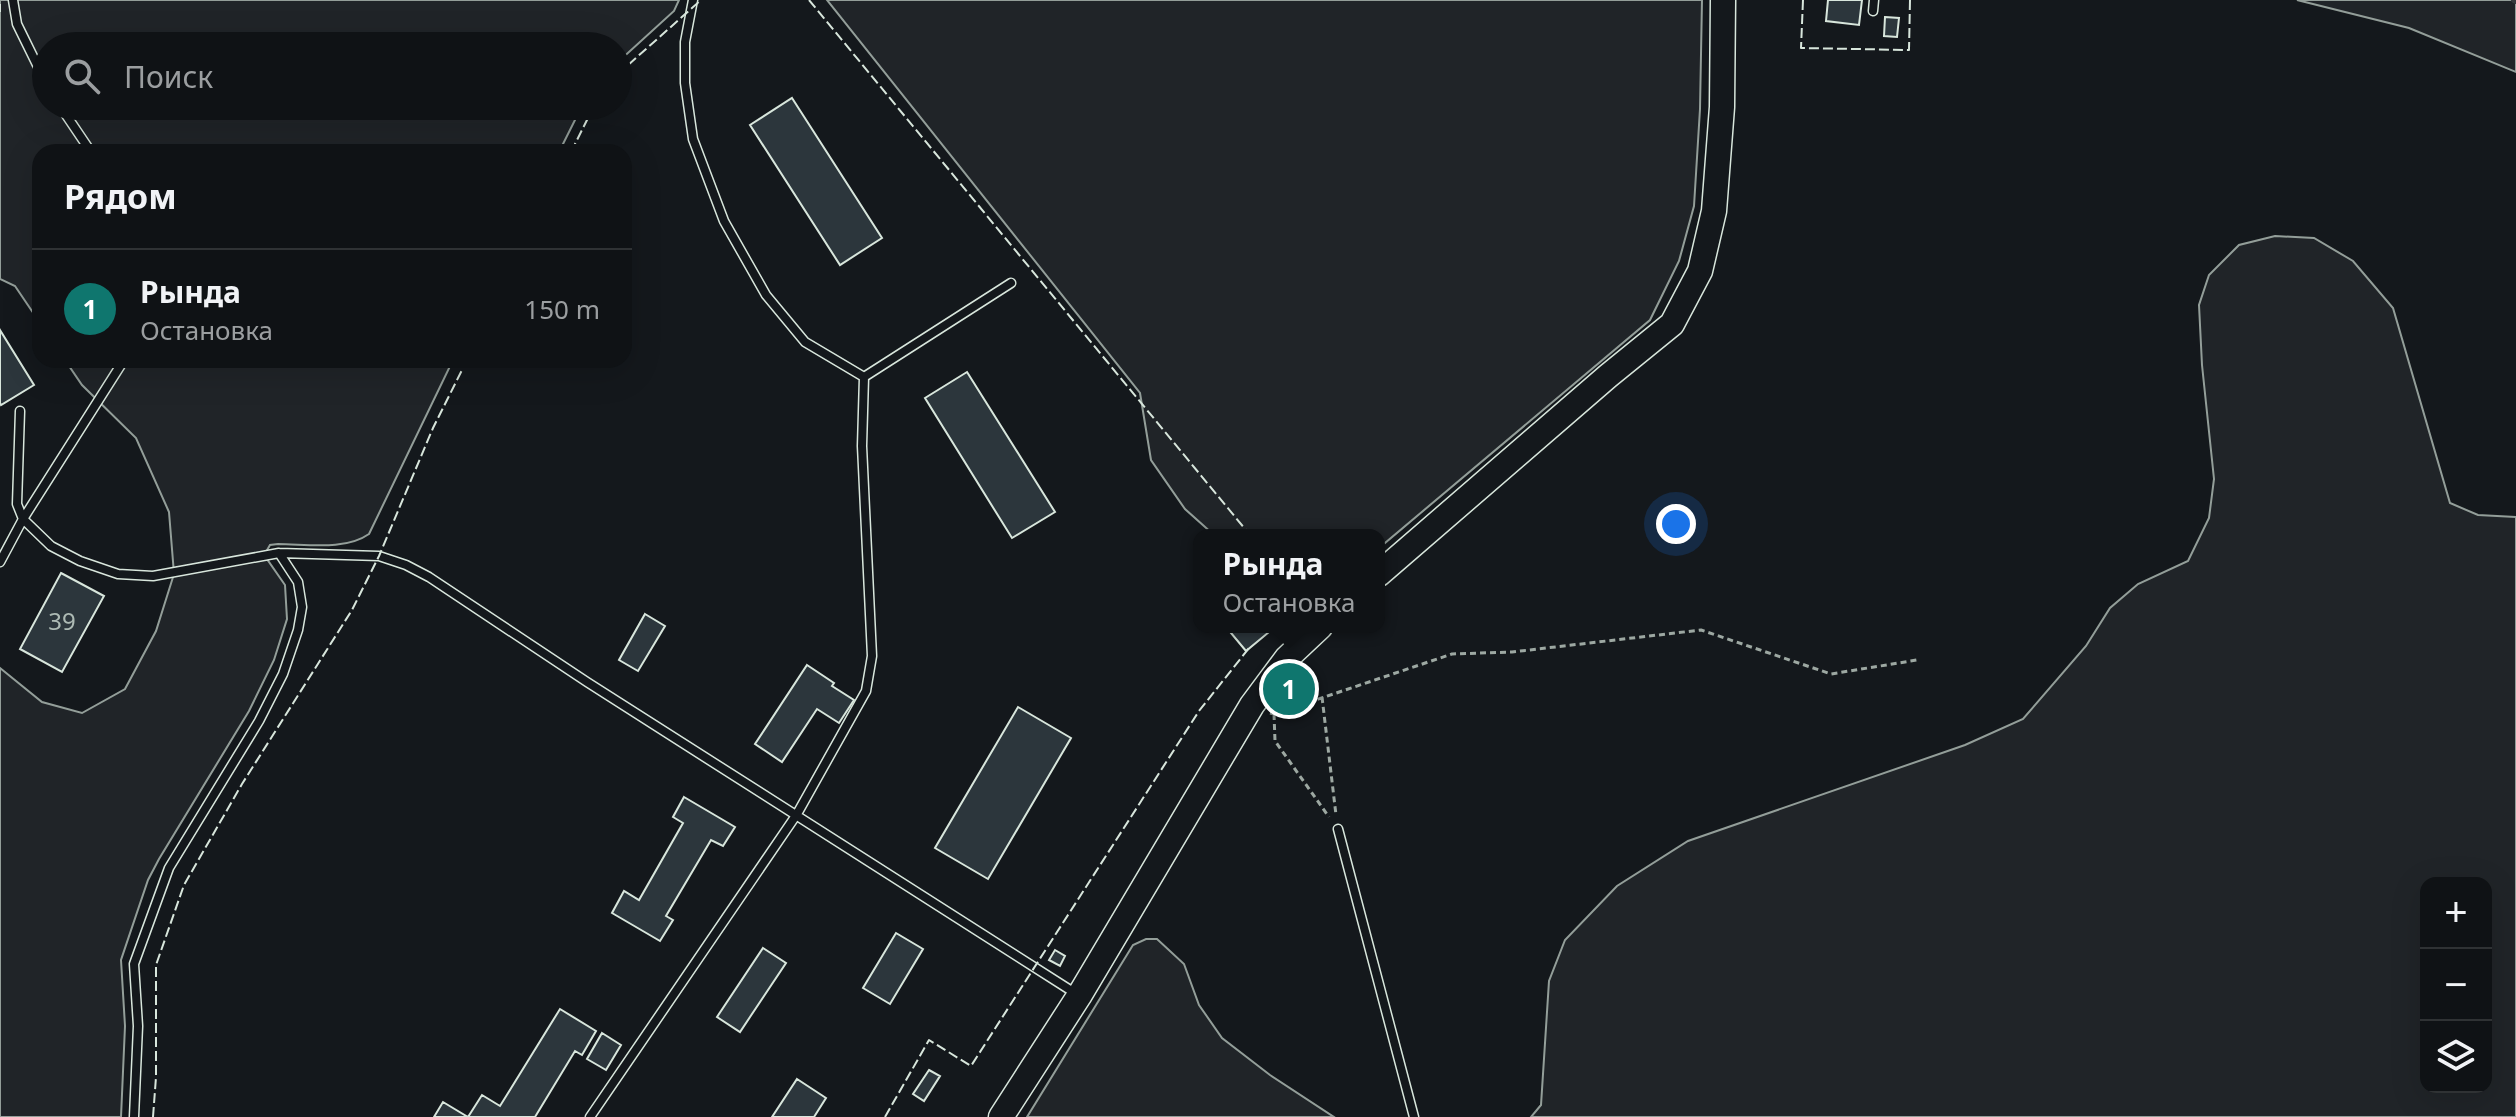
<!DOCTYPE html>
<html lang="ru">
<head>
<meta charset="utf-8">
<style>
	:root { --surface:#0f1215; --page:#181b1e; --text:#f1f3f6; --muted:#9b9ea0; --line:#2f3234; --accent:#0f766e }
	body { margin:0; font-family:"Noto Sans",sans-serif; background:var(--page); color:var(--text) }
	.controls { position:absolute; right:24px; bottom:24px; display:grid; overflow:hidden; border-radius:16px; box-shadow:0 8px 32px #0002 }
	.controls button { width:72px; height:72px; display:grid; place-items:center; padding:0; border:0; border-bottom:2px solid var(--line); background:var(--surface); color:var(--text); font:40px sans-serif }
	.you { position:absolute; left:1676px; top:524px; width:28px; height:28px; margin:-20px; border:6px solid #fff; border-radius:50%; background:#1a73e8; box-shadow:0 0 0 12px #1a73e833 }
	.badge { display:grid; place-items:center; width:52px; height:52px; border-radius:50%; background:var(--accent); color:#fff; font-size:26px; font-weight:700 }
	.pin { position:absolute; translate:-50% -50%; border:4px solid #fff; box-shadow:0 2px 8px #0006 }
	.popup { position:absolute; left:1193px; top:529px; width:192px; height:104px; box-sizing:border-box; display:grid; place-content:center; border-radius:16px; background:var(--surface); filter:drop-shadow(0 2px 6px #0005); font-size:26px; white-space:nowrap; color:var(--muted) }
	.popup b { font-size:30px; color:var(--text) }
	.popup::after { content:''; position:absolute; left:50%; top:100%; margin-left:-16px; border:16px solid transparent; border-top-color:var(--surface) }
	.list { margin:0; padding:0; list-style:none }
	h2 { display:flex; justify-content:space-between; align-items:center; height:104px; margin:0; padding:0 32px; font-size:34px }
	h2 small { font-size:26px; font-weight:400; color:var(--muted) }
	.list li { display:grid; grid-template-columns:52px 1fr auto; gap:24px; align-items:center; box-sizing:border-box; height:120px; padding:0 32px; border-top:2px solid var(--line) }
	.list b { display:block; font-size:30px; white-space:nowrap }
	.list p { margin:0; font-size:26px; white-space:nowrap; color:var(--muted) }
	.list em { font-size:26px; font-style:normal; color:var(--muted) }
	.icon { flex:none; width:44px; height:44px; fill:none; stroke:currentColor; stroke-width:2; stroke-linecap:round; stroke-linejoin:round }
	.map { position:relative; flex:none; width:2516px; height:1117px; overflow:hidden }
	.search { position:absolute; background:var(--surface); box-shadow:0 8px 32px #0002; left:32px; top:32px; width:600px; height:88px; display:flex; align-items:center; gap:20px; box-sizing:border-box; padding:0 28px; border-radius:44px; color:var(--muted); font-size:30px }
	.panel { position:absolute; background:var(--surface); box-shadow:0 8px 32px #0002; left:32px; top:144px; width:600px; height:224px; border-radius:24px }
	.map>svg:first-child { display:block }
	.green { fill:#202428; stroke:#939e99; stroke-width:2; fill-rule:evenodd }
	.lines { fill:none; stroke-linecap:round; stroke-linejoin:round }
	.stream { stroke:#363b3e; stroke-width:6 }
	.building { fill:#2c363c; stroke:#d8e6dc; stroke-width:2 }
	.service-casing { stroke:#d8e6dc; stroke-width:11 }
	.secondary-casing { stroke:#d8e6dc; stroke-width:27 }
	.path { stroke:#9da8a2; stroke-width:3; stroke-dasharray:6 4; stroke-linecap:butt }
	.service { stroke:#14181c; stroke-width:8 }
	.secondary { stroke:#14181c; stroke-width:24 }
	.fence { stroke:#d8e6dc; stroke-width:2; stroke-dasharray:10 4; stroke-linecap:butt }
	.labels { text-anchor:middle; stroke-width:6; stroke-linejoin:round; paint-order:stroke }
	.number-label { font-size:24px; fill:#adbab4 }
</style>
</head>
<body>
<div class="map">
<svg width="2516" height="1117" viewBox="0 0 2516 1117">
	<rect width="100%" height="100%" fill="#14181c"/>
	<!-- green -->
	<path class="green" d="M 0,0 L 679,0 L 674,11 L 618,62 L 618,46 L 46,46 L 46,106 L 582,106 L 559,152 L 40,152 L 40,323 L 15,286 L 0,279 Z
		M 827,0 L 1702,0 L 1700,109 L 1694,206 L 1679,261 L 1650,320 L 1379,548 L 1379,535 L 1214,535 L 1185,509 L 1151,460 L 1140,393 Z
		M 2297,0 L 2516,0 L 2516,72 L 2409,28 Z
		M 2275,236 L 2314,238 L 2353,261 L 2393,308 L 2450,503 L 2478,515 L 2516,517 L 2516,1117 L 1531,1117 L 1541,1105 L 1549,981 L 1565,940 L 1617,886 L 1688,841 L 1965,745 L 2023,719 L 2086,646 L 2110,608 L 2138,584 L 2188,561 L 2209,518 L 2214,479 L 2202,365 L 2199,305 L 2209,275 L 2239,245 ZM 2486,883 L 2486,1087 L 2426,1087 L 2426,883 Z
		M 65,360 L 453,360 L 369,534 C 345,551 306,544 278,544 L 270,545 L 266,552 L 267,559 L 285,585 L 287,619 L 274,660 L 249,711 L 159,859 L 148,880 L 121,960 L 125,1026 L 121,1117 L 0,1117 L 0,668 L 42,702 L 82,713 L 125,689 L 156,631 L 174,574 L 169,512 L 136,438 L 82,385 Z
		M 1146,939 L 1157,939 L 1184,964 L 1199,1005 L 1222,1038 L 1270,1075 L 1334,1117 L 1027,1117 L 1133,945 Z"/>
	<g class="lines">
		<!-- stream -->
		<path class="stream" d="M 2514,0 L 2516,1"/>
	</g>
	<!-- building -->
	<path class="building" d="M 1828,0 L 1862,0 L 1859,25 L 1826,21 Z
		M 1885,17 L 1899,18 L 1897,37 L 1884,36 Z
		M 792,98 L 882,238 L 840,265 L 750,125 Z
		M 0,330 L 34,385 L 1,405 L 0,403 Z
		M 967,372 L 1055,512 L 1012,538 L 925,398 Z
		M 61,573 L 104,596 L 62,672 L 20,649 Z
		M 645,614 L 665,626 L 638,671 L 619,660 Z
		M 1226,627 L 1275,627 L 1246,651 Z
		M 807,665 L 834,683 L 832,686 L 854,700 L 839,723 L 817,709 L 782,762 L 755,744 Z
		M 1298,690 L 1302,696 L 1290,705 L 1286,698 Z
		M 1018,707 L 1071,738 L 988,879 L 935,848 Z
		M 684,797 L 735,827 L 723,846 L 711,840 L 666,916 L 673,920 L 660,941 L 612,913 L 624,891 L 639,900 L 683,823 L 673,817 Z
		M 896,933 L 923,949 L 890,1004 L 863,988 Z
		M 763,948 L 786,963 L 740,1032 L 717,1017 Z
		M 1055,950 L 1065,956 L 1060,966 L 1049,960 Z
		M 560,1009 L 596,1031 L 582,1055 L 575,1051 L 535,1117 L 434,1117 L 443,1102 L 468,1117 L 482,1095 L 500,1106 Z
		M 602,1033 L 621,1045 L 606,1070 L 587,1059 Z
		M 929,1070 L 940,1076 L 924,1101 L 913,1094 Z
		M 797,1079 L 826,1098 L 814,1117 L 772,1117 Z"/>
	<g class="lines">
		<defs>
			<path id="service" d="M 13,0 L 17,24 L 46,83
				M 693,0 L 685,42 L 685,83 L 693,139 L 724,221 L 766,295 L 805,342 L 864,377
				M 1873,11 L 1874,0
				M 60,106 L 91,152
				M 20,411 L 17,504 L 23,519 L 51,546 L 80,561 L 118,574 L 153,576 L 279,553 L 298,582 L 302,607 L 298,630 L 283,674 L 259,721 L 169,868 L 134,964 L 138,1026 L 134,1117
				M 279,553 L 379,556 L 406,565 L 429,577 L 587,682 L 1078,995
				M 0,562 L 23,519 L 124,360
				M 1338,829 L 1414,1117
				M 590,1117 L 797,814 L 866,691 L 872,656 L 862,446 L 864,377 L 1011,283"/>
			<path id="secondary" d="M 1379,574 L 1608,376 L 1672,324 L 1700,271 L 1714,211 L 1722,107 L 1723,0
				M 1001,1117 L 1079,996 L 1252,705 L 1287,658 L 1320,627"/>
		</defs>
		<!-- service casing -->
		<use href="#service" class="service-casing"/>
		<!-- secondary casing -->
		<use href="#secondary" class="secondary-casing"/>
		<!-- path -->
		<path class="path" d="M 1322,697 L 1336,815
			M 1270,713 L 1274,714 L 1452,654 L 1512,652 L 1701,630 L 1831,674 L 1917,660
			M 1274,714 L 1275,741 L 1329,817"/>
		<!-- service -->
		<use href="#service" class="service"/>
		<!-- secondary -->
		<use href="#secondary" class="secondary"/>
		<!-- fence -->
		<path class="fence" d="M 809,0 L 1250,535
			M 1803,0 L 1801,48 L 1909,50 L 1910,0
			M 0,4 L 0,12
			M 618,74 L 701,0
			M 571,152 L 594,106
			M 153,1117 L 156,1077 L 156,965 L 184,885 L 242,784 L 352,610 L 379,556 L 433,428 L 467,360
			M 885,1117 L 929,1040 L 971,1066 L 1199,711 L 1249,648"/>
	</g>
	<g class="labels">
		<!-- number labels -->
		<g class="number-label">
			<text x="62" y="630">39</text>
		</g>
	</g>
</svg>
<div class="controls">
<button>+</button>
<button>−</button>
<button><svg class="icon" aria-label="layers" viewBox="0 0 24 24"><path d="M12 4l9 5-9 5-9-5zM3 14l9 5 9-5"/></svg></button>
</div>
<div class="you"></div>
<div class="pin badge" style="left:1289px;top:689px">1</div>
<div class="popup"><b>Рында</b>Остановка</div>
<div class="search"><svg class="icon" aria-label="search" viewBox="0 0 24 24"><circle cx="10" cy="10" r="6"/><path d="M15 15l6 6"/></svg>Поиск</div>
<section class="panel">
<h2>Рядом<small></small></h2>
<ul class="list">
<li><span class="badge">1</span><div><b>Рында</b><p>Остановка</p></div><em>150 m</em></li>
</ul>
</section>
</div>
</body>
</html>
